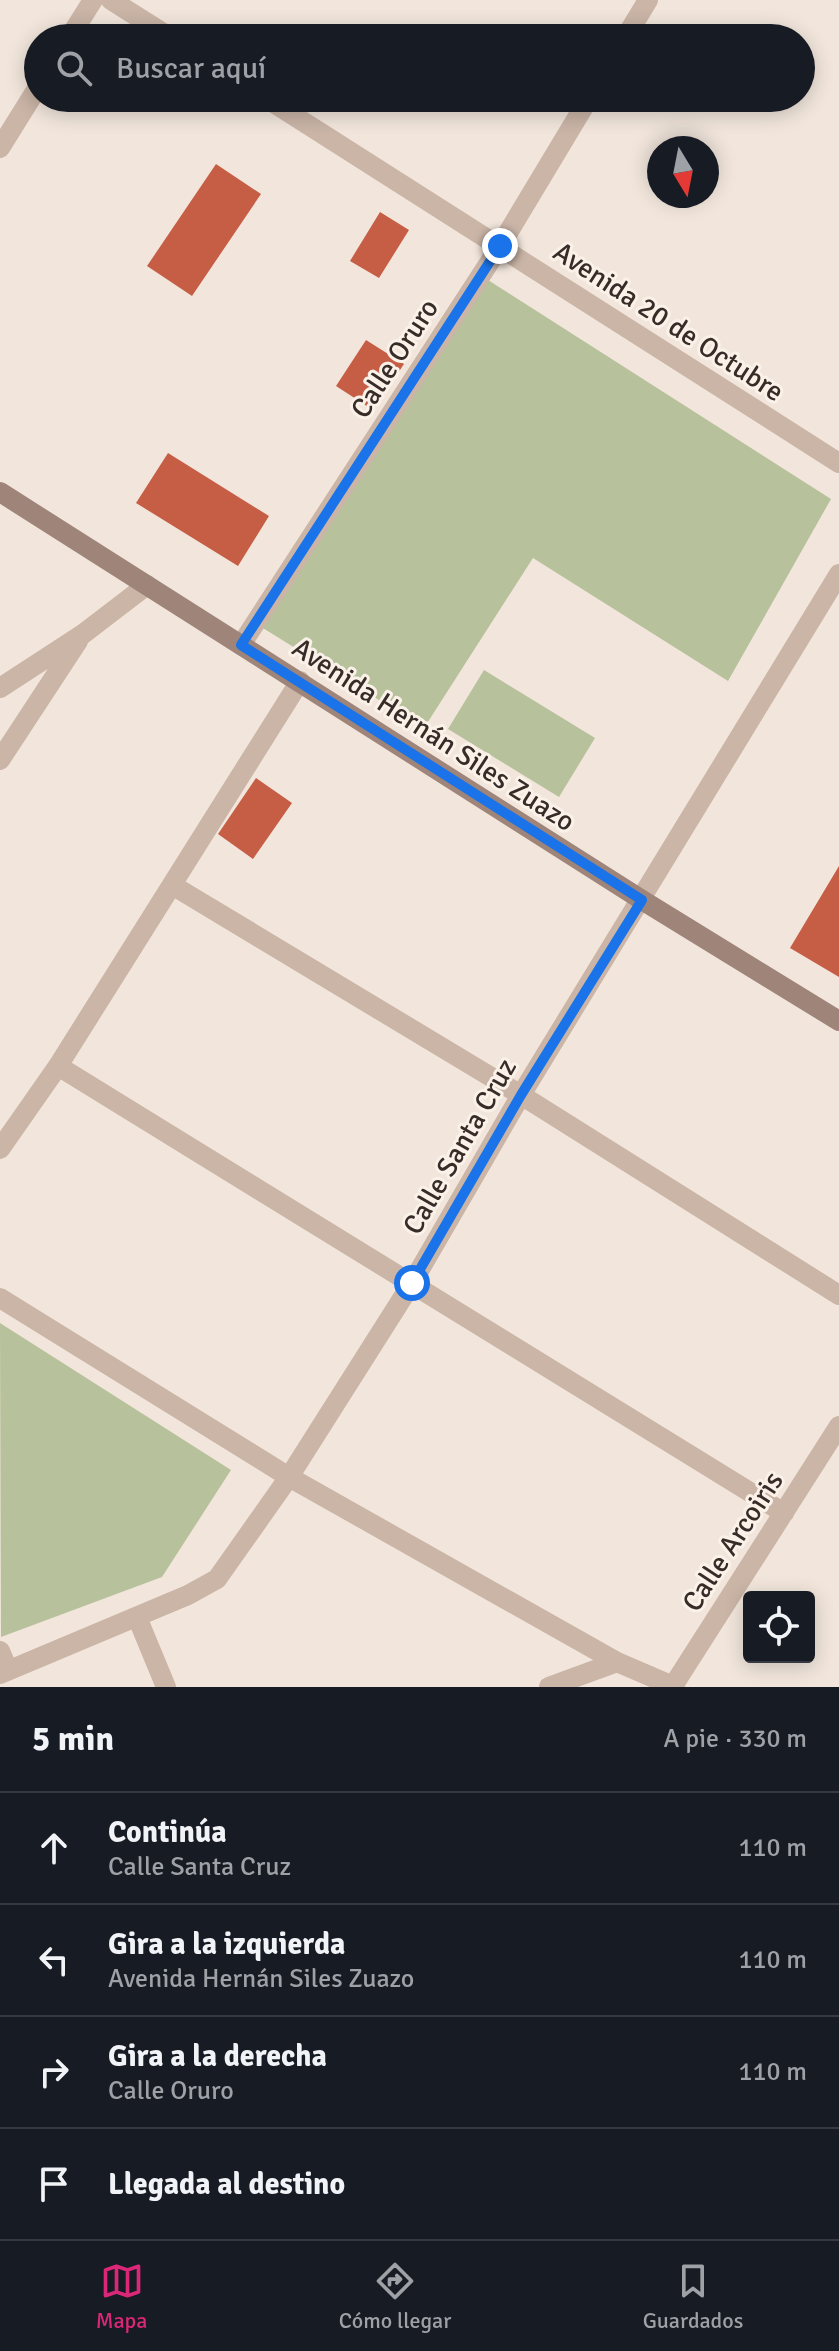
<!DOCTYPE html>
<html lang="es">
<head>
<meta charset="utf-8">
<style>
	:root { --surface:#171b24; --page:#20242c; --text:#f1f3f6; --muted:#9ea1a6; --line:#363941; --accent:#db2777 }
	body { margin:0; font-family:Signika,sans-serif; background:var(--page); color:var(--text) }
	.controls { position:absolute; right:24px; bottom:24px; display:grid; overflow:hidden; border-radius:8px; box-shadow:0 4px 20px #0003 }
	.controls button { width:72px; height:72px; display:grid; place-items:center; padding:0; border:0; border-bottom:2px solid var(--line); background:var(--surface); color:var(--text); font:40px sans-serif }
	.compass { position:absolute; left:647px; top:136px; width:72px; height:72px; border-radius:50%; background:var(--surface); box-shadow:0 4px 20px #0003; rotate:170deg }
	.stop { position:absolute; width:24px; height:24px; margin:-18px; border:6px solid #1a73e8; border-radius:50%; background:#fff }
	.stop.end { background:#1a73e8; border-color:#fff; box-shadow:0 2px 8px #0008 }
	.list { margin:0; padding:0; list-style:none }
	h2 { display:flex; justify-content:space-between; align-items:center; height:104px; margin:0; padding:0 32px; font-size:34px }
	h2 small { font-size:26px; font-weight:400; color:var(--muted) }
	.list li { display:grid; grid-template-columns:52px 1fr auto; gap:24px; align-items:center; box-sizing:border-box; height:112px; padding:0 32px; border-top:2px solid var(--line) }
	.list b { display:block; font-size:30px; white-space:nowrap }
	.list p { margin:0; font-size:26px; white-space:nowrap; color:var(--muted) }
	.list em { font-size:26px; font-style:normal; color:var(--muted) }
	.icon { flex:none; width:44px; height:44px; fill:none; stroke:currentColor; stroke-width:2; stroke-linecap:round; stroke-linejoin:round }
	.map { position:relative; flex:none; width:839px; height:1687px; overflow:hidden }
	.search { position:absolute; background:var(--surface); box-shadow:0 4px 20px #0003; left:24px; right:24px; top:24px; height:88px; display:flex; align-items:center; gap:20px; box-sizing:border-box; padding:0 28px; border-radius:44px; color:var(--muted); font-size:30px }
	.sheet { height:552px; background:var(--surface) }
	nav { display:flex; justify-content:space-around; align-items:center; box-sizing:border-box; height:112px; border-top:2px solid var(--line); background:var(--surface); font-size:22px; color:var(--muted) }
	nav a { display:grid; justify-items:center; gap:4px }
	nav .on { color:var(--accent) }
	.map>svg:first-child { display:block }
	.green { fill:#b7c19b }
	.building { fill:#c65e46 }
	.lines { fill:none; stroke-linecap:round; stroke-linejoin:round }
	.street { stroke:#cab5a7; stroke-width:20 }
	.secondary { stroke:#9e8479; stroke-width:20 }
	.route { stroke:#1a73e8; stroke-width:10 }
	.labels { text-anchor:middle; stroke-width:6; stroke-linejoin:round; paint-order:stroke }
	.street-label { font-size:28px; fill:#372c28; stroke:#faf1e8 }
</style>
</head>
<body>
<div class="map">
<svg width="839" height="1687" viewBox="0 0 839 1687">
	<rect width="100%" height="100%" fill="#f2e6dc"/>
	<!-- green -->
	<path class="green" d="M 488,280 L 831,499 L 728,681 L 533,558 L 424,728 L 258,625 Z
		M 484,670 L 595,738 L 559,797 L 448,729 Z
		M 0,1323 L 231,1470 L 162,1577 L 1,1637 Z"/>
	<!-- building -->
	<path class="building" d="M 216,164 L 261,194 L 192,296 L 147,266 Z
		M 380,212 L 409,230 L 379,278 L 350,261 Z
		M 366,340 L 404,364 L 373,410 L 336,386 Z
		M 168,453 L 269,516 L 238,566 L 136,503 Z
		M 256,778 L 292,803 L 253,859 L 218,834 Z
		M 839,866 L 839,977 L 790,948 Z"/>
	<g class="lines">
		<!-- street -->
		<path class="street" d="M 111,0 L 171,38
			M 69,38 L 93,0
			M 625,38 L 648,0
			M 266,98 L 839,463
			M 0,148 L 38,87
			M 241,645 L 500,246 L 589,98
			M 0,688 L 83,634 L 147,585
			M 0,760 L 78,641
			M 172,885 L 521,1095 L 839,1295
			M 58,1066 L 784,1513
			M 0,1149 L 58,1066 L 300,681
			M 0,1298 L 289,1477 L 617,1662 L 675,1687
			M 137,1617 L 166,1687
			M 0,1651 L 8,1670
			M 0,1674 L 188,1595 L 217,1579 L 289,1477 L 412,1283 L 521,1095 L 839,574
			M 673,1686 L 839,1426
			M 549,1687 L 617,1662"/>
		<!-- secondary -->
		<path class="secondary" d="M 0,492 L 642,900 L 839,1021"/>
	</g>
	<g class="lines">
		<!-- route -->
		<path class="route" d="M 412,1283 L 521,1095 L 642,900 L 241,645 L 500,246"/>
	</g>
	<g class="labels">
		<!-- street labels -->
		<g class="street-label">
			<text transform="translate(669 321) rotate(33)" y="10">Avenida 20 de Octubre</text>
			<text transform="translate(394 358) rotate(-57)" y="10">Calle Oruro</text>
			<text transform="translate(434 734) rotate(33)" y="10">Avenida Hernán Siles Zuazo</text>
			<text transform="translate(459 1146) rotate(-60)" y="10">Calle Santa Cruz</text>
			<text transform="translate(732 1541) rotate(-57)" y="10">Calle Arcoiris</text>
		</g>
	</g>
</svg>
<div class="controls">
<button><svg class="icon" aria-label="locate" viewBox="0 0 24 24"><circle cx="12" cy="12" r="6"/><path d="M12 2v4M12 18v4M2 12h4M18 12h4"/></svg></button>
</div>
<svg class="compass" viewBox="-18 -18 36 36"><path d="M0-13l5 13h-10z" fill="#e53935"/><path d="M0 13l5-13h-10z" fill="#9ea1a6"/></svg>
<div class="stop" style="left:412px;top:1283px"></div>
<div class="stop end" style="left:500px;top:246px"></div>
<div class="search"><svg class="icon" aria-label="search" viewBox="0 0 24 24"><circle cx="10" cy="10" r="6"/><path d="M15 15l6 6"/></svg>Buscar aquí</div>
</div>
<section class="sheet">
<h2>5 min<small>A pie · 330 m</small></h2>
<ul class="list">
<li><svg class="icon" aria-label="ahead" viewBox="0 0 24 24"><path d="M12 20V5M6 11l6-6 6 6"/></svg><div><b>Continúa</b><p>Calle Santa Cruz</p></div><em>110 m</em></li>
<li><svg class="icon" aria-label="left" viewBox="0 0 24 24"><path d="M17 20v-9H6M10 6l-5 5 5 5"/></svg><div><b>Gira a la izquierda</b><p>Avenida Hernán Siles Zuazo</p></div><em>110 m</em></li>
<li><svg class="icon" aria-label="right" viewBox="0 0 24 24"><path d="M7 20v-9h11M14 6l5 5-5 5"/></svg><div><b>Gira a la derecha</b><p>Calle Oruro</p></div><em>110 m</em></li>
<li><svg class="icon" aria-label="arrive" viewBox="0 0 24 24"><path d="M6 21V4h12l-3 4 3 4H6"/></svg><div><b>Llegada al destino</b></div></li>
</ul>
</section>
<nav>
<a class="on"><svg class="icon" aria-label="map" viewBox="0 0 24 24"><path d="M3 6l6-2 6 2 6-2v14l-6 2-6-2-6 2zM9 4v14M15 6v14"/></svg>Mapa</a>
<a><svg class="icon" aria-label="directions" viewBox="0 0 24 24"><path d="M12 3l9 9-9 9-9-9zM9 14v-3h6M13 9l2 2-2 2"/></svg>Cómo llegar</a>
<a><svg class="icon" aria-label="saved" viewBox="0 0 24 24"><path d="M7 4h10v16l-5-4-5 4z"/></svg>Guardados</a>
</nav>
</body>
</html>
